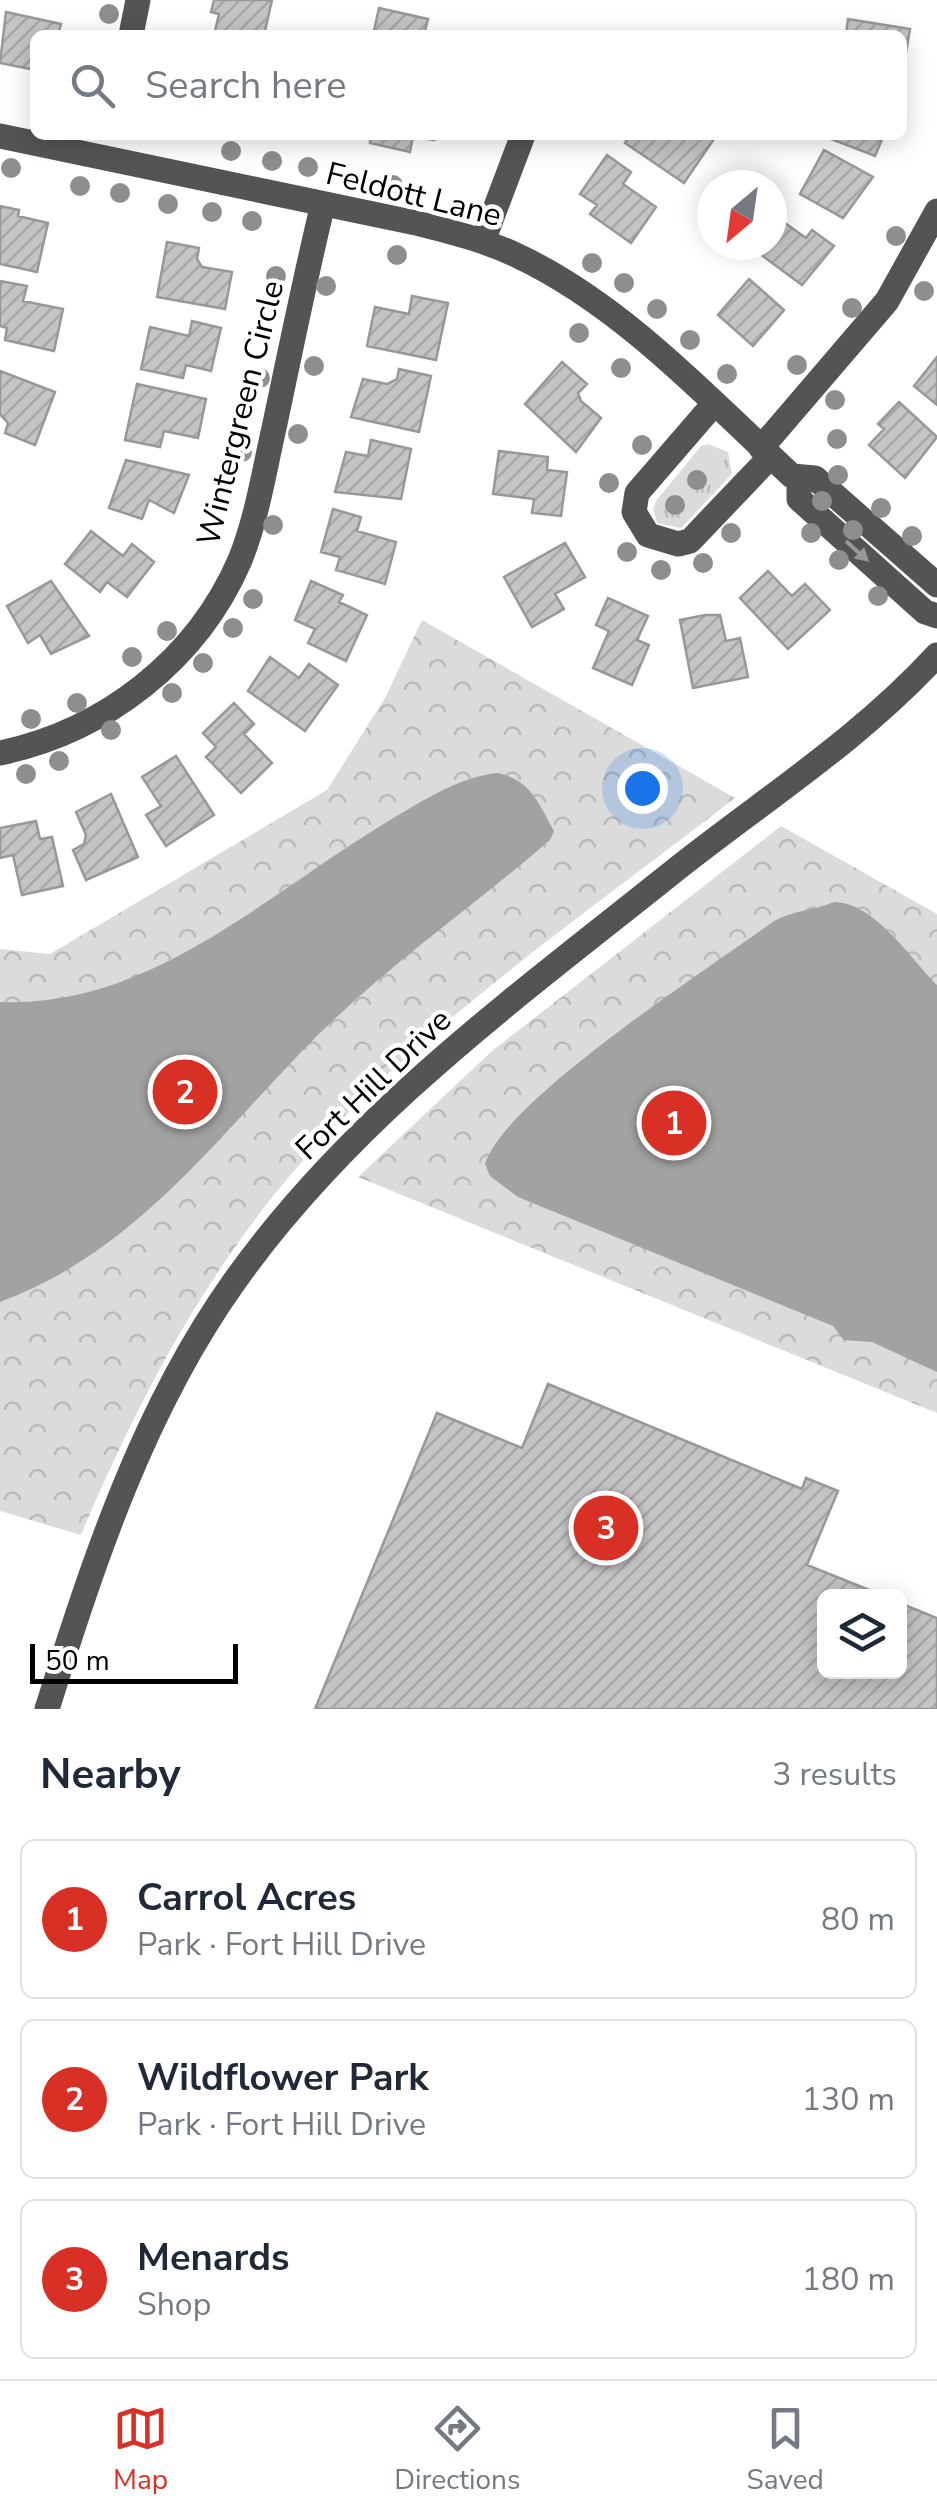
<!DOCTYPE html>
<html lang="en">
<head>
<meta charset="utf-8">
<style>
	:root { --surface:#fff; --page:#f6f6f7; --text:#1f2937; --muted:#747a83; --line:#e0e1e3; --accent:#d93025 }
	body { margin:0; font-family:"Nunito Sans",sans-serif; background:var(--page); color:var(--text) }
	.controls { position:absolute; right:30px; bottom:30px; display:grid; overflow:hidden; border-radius:15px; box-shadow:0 5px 25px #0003 }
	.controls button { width:90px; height:90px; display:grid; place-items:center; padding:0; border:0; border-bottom:2px solid var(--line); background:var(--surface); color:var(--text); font:50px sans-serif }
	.compass { position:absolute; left:697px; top:170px; width:90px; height:90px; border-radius:50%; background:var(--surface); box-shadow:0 5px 25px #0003; rotate:209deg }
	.scale { position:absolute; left:30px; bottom:25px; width:208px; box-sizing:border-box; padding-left:10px; border:5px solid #000; border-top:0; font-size:28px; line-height:35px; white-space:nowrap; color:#000; -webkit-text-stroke:8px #fff; paint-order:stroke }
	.you { position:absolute; left:642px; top:788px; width:35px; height:35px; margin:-25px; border:8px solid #fff; border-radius:50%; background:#1a73e8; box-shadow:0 0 0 15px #1a73e833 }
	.badge { display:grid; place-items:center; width:65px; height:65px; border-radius:50%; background:var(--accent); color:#fff; font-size:32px; font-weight:700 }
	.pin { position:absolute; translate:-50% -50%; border:5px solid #fff; box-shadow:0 2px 10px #0006 }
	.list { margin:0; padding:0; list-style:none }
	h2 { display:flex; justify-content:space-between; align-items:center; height:130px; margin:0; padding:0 40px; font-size:42px }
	h2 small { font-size:32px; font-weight:400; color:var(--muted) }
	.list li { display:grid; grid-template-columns:65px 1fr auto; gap:30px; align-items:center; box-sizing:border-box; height:160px; margin:0 20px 20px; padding:0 20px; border:2px solid var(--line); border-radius:15px }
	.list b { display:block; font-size:38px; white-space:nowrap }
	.list p { margin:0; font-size:32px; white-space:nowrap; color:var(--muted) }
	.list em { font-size:32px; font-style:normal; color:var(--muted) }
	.icon { flex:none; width:55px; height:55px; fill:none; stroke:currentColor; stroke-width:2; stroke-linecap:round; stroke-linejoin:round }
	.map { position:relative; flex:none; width:937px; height:1709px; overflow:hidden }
	.search { position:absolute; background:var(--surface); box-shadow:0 5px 25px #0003; left:30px; right:30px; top:30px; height:110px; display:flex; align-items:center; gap:25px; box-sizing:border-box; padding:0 35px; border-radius:15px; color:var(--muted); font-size:38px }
	.sheet { height:670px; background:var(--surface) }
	nav { display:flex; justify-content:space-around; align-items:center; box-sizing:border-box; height:140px; border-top:2px solid var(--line); background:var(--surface); font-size:28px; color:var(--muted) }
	nav a { display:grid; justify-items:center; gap:5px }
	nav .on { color:var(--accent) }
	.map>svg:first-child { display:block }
	.grass { fill:url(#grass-tufts) }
	.forest { fill:url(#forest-crowns) }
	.water { fill:#a2a2a2 }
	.building { fill:url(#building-hatch); stroke:#989898; stroke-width:2.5 }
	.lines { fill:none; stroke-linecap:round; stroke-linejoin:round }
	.minor { stroke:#545454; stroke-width:25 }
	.tree { fill:#8e8e8e }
	.oneway { fill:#989898 }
	.labels { text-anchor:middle; stroke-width:9; stroke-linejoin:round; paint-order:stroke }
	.street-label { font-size:32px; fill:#000; stroke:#fff }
</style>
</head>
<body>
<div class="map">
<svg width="937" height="1709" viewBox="0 0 937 1709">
	<defs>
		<pattern id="grass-tufts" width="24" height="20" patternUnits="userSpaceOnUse" patternTransform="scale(2.5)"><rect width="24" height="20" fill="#dbdbdb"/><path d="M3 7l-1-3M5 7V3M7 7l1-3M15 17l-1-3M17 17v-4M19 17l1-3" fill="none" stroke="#bababa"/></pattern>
		<pattern id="forest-crowns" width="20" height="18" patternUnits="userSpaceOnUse" patternTransform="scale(2.5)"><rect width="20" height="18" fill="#dbdbdb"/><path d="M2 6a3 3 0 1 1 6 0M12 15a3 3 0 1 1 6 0" fill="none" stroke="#bababa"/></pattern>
		<pattern id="building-hatch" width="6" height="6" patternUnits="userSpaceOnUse" patternTransform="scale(2.5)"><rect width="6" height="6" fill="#c4c4c4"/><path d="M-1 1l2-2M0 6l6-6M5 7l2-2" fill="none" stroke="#a7a7a7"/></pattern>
	</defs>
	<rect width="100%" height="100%" fill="#fff"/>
	<!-- grass -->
	<path class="grass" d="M 708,444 L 728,452 L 732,474 L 681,528 L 657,523 L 653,509 L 656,501 L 701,446 Z"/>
	<!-- forest -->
	<path class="forest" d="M 422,620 L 735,798 C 600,903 455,1002 336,1125 C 221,1242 144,1386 81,1535 L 0,1511 L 0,949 L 50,954 L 327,790 L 385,698 Z
		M 781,826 L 937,914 L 937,1413 L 358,1177 L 492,1051 Z"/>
	<!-- water -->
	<path class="water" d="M 498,773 C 531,780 539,804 554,831 L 550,840 C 474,906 388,965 317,1036 C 218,1135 138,1251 0,1302 L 0,1002 C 150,1008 265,895 387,822 C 419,803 460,776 498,773 Z
		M 834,902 C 874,902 910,958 937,985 L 937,1372 L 872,1342 L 844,1340 L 833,1326 L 518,1197 L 490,1176 L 485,1164 C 505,1099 710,968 774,921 C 794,910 813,911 834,902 Z"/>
	<!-- building -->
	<path class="building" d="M 214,0 L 272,0 L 264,35 L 214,35 L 219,14 L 211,12 Z
		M 379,8 L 428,19 L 425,31 L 443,35 L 373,35 Z
		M 6,12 L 61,24 L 58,35 L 35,35 L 35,70 L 0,63 Z
		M 848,19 L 910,29 L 905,58 L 902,35 L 846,35 Z
		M 371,135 L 435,135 L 434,140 L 413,136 L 410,152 L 370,143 Z
		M 631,135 L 715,135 L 716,136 L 684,183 L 625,143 Z
		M 832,135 L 884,135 L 875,156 L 831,139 Z
		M 824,150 L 873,177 L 843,218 L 800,194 Z
		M 607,155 L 631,172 L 623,184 L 656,207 L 631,243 L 590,214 L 597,205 L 580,194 Z
		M 0,206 L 19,210 L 18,216 L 48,223 L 37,272 L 0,264 Z
		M 785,223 L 806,238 L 812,230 L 834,246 L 802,285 L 760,254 L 772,245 L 772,238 Z
		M 167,242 L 199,248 L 197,259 L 202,267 L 232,272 L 225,309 L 157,297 Z
		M 749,279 L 784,310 L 753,346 L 718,315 Z
		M 0,281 L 27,286 L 23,301 L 63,309 L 54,351 L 5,340 L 7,328 L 0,326 Z
		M 412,296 L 448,303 L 436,360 L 367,346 L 375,307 L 409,314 Z
		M 192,321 L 221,328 L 211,371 L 186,365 L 183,378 L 141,369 L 150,327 L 189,336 Z
		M 937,357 L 937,405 L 914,386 Z
		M 562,362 L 587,384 L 578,393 L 581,401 L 601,418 L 576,452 L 525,404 Z
		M 399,369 L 431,376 L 419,432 L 351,417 L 363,379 L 387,384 L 397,379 Z
		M 0,371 L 55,392 L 35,445 L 5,433 L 8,423 L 0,414 Z
		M 137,384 L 206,399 L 198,438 L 164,431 L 160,447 L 125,440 Z
		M 899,402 L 937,437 L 905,478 L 869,445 L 884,429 L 878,424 Z
		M 371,440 L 411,449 L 401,499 L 335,492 L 346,452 L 368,456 Z
		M 499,451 L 548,457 L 547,470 L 567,472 L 561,516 L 532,513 L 534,499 L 493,494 Z
		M 126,460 L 189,475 L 174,513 L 149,500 L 142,519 L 109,508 Z
		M 333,509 L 361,517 L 357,531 L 396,542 L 385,584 L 336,570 L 340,557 L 321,552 Z
		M 91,531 L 123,556 L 132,544 L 154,562 L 127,597 L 107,582 L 100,592 L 65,564 Z
		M 565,543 L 585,577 L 555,594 L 564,609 L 532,627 L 504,577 Z
		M 768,571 L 792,596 L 805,584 L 830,610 L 788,649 L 740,598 Z
		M 51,581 L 89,636 L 51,654 L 40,635 L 28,643 L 7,606 Z
		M 311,581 L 343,595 L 339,602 L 367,615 L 346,661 L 308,643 L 315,629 L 295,620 Z
		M 608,598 L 648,616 L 637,640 L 649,645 L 632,685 L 593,668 L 609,631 L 596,625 Z
		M 705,615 L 720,615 L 726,641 L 740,638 L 748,677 L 693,688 L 680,620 Z
		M 270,657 L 299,678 L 309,664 L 338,685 L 305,731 L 248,691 Z
		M 234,703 L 254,724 L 244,734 L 272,763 L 241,793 L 206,757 L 216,747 L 203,733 Z
		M 176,756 L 214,815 L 166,846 L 146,815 L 161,806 L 142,777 Z
		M 111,794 L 138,857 L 86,880 L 73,850 L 84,844 L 86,835 L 76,812 Z
		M 36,821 L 40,839 L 52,837 L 63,886 L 22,895 L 13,855 L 0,858 L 0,828 Z
		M 548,1384 L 802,1489 L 806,1478 L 838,1491 L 807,1565 L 884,1596 L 824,1596 L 824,1672 L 900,1672 L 900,1603 L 937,1618 L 937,1709 L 315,1709 L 437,1413 L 522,1448 Z"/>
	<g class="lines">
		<!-- minor -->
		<path class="minor" d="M 131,35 L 138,0
			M 0,136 L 416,223 C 451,232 485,240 518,256 C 622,305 708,398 792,476 L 815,478 L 937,585
			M 483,241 L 523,135
			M 713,405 L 637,493 L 634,512 L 648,535 L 678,544 L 690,541 L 771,456
			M 761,448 L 887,301 L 937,211
			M 799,480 L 799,499 L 925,612 L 937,616
			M 0,753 C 105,731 197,660 240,560 C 257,518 264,472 274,428 C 290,353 305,278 323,204
			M 47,1709 C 94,1560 143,1410 234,1282 C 350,1118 514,999 669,875 C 760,802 857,742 937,655"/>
	</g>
	<!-- trees -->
	<g class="tree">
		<circle cx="109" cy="14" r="10"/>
		<circle cx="231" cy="151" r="10"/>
		<circle cx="272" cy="161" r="10"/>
		<circle cx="308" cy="167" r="10"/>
		<circle cx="11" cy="168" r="10"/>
		<circle cx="393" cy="185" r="10"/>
		<circle cx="80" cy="186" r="10"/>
		<circle cx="120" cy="193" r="10"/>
		<circle cx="168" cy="204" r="10"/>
		<circle cx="212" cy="212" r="10"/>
		<circle cx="252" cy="221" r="10"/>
		<circle cx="896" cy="236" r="10"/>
		<circle cx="397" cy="255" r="10"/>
		<circle cx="592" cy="263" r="10"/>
		<circle cx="276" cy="276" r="10"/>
		<circle cx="624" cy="283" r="10"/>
		<circle cx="326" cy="286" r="10"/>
		<circle cx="924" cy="291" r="10"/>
		<circle cx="852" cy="308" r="10"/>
		<circle cx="657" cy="309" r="10"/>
		<circle cx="579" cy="333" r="10"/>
		<circle cx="690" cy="340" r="10"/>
		<circle cx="797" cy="365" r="10"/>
		<circle cx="314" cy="366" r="10"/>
		<circle cx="621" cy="368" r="10"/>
		<circle cx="727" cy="374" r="10"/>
		<circle cx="260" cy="378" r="10"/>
		<circle cx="835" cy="400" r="10"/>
		<circle cx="298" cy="434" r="10"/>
		<circle cx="837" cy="439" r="10"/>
		<circle cx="642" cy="445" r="10"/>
		<circle cx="242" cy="452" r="10"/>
		<circle cx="838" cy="475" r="10"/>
		<circle cx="697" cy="480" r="10"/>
		<circle cx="609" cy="483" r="10"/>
		<circle cx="822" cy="501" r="10"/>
		<circle cx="675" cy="505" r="10"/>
		<circle cx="881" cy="508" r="10"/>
		<circle cx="273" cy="525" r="10"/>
		<circle cx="853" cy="530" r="10"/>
		<circle cx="731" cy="533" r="10"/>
		<circle cx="811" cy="533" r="10"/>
		<circle cx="912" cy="536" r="10"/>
		<circle cx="627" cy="552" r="10"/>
		<circle cx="839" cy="560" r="10"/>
		<circle cx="703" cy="563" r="10"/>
		<circle cx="661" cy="570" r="10"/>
		<circle cx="878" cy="596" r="10"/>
		<circle cx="253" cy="599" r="10"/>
		<circle cx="233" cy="628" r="10"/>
		<circle cx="167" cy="631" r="10"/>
		<circle cx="132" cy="657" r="10"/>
		<circle cx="203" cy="663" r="10"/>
		<circle cx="172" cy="693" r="10"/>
		<circle cx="77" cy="703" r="10"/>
		<circle cx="31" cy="719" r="10"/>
		<circle cx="111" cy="730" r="10"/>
		<circle cx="59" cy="761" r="10"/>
		<circle cx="26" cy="774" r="10"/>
	</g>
	<!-- one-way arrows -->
	<defs><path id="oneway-solid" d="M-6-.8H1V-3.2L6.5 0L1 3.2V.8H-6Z" transform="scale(2.5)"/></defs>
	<use class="oneway" href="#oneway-solid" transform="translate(857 551) rotate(42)"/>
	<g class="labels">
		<!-- street labels -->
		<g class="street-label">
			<text transform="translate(414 194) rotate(14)" y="11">Feldott Lane</text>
			<text transform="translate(240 413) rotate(-76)" y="11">Wintergreen Circle</text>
			<text transform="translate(373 1084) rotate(-44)" y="11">Fort Hill Drive</text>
		</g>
	</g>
</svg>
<div class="controls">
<button><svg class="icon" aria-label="layers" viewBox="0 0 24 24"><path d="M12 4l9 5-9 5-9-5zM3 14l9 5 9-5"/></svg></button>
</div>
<svg class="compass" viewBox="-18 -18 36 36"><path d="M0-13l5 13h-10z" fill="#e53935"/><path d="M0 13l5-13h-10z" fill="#747a83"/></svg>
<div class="scale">50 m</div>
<div class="you"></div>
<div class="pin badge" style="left:674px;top:1123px">1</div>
<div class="pin badge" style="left:185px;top:1092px">2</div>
<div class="pin badge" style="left:606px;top:1528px">3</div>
<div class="search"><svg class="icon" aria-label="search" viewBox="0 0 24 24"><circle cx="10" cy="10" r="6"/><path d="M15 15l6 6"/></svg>Search here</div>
</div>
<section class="sheet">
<h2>Nearby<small>3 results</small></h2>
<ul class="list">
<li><span class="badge">1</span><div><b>Carrol Acres</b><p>Park · Fort Hill Drive</p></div><em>80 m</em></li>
<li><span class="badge">2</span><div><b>Wildflower Park</b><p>Park · Fort Hill Drive</p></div><em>130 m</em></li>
<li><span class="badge">3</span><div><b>Menards</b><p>Shop</p></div><em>180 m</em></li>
</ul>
</section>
<nav>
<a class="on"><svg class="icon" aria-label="map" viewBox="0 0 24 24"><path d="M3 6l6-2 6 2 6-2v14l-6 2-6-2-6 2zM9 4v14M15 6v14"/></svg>Map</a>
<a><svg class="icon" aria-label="directions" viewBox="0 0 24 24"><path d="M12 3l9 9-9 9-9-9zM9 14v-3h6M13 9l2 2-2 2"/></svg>Directions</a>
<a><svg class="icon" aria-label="saved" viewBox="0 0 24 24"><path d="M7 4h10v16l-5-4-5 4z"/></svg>Saved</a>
</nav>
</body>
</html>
